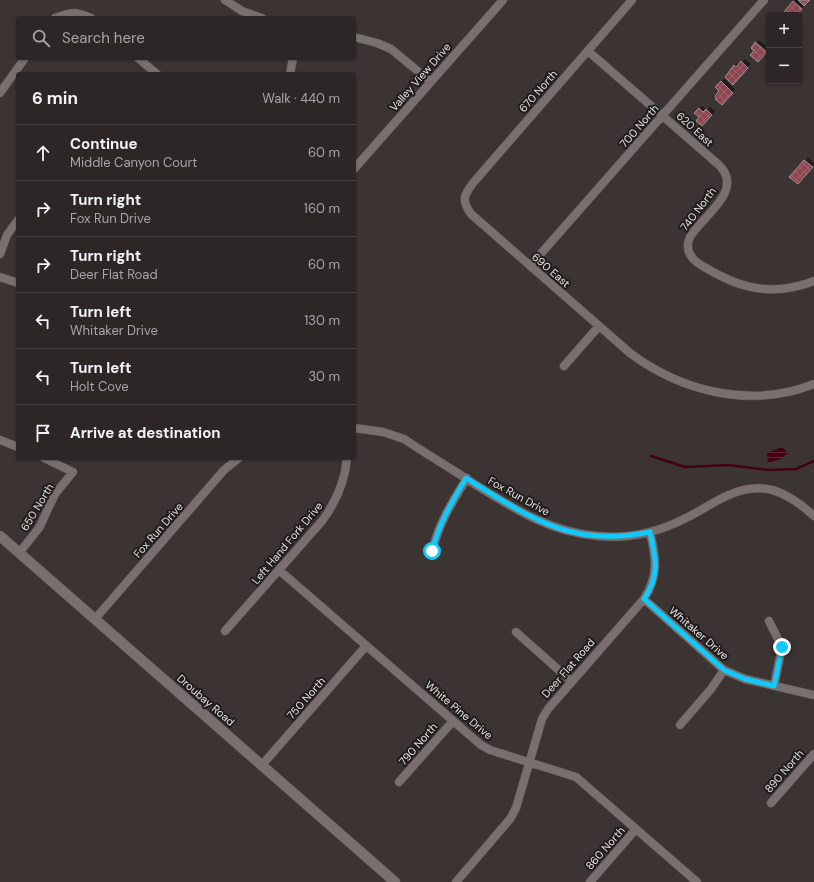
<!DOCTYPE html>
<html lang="en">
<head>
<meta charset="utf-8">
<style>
	:root { --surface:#2d2626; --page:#393232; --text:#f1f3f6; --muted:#a7a5a7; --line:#484343 }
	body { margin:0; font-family:"DM Sans",sans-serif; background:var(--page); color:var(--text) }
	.controls { position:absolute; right:12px; top:12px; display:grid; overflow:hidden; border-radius:4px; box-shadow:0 1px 3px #0004 }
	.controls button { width:36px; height:36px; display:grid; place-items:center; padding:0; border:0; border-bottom:1px solid var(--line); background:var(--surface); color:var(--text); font:20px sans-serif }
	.stop { position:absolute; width:12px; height:12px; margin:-9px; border:3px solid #11cafb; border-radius:50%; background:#fff }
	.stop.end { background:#11cafb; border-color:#fff; box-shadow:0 1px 4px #0008 }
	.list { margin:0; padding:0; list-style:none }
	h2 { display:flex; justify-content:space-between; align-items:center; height:52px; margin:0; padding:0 16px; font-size:17px }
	h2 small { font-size:13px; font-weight:400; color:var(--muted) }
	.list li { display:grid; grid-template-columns:26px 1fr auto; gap:12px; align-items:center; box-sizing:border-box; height:56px; padding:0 16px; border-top:1px solid var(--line) }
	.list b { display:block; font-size:15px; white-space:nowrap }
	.list p { margin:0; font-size:13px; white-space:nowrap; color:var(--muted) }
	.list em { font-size:13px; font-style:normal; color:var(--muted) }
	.icon { flex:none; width:22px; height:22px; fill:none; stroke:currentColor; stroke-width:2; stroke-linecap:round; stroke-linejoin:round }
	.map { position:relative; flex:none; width:814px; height:882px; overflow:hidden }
	.search { position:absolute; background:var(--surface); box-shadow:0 1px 3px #0004; left:16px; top:16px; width:340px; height:44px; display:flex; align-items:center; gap:10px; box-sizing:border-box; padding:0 14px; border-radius:4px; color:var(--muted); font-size:15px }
	.panel { position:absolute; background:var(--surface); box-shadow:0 1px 3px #0004; left:16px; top:72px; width:340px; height:388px; border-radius:4px }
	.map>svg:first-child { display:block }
	.water { fill:url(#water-rules) }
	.shadow { fill:#0007 }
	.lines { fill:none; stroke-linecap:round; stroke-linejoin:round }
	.stream { stroke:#440113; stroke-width:2.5 }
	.building { fill:url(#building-cross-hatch); stroke:#9b9191 }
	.minor-casing { stroke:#5a5252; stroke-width:9 }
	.tertiary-casing { stroke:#5a5252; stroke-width:11 }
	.minor { stroke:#796f6f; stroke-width:8 }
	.tertiary { stroke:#796f6f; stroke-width:10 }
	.route { stroke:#11cafb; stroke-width:5 }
	.labels { text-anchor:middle; stroke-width:4; stroke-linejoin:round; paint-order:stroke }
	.street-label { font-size:11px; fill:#e6e0e1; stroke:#201c1c }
</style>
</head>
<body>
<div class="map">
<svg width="814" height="882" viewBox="0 0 814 882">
	<defs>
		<pattern id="water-rules" width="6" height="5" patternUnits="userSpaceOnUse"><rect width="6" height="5" fill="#440113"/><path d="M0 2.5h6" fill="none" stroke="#5f2635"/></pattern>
		<pattern id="building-cross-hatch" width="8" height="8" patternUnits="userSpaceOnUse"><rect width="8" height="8" fill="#8e4750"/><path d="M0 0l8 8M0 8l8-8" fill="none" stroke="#9e6169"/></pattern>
	</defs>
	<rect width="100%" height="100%" fill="#3c3333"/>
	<!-- water -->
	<path class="water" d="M 782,447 L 788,453 L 781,459 L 768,463 L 767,453 Z"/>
	<!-- shadow -->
	<path class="shadow" d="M 795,0 L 809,0 L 796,15 L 789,15 L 789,6 Z
		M 759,40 L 769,48 L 758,61 L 755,51 L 752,48 Z
		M 745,59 L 751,64 L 733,83 L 734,66 L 737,63 L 739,65 Z
		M 724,79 L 735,89 L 725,101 L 721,91 L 717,87 Z
		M 702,106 L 707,110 L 710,107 L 715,111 L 702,125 L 700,117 L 696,112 Z
		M 808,158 L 814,163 L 814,165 L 798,183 L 805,161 Z"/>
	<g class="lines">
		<!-- stream -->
		<path class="stream" d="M 651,456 L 685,467 L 729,465 L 768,470 L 796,469 L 814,461"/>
	</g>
	<!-- building -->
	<path class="building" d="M 798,0 L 810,0 L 804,6 Z
		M 793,1 L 802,9 L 797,15 L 787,15 L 784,12 Z
		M 755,42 L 767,52 L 758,62 L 750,55 L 754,51 L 751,48 Z
		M 741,61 L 748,68 L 733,85 L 725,77 L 734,65 L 736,67 Z
		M 721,81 L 733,93 L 722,105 L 715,99 L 716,98 L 715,96 L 719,91 L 715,87 Z
		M 699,108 L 703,112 L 706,109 L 712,115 L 702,126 L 696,121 L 699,117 L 694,113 Z
		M 804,160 L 813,167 L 798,184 L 789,177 Z"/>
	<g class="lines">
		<defs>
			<path id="minor" d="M 225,0 L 242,11 L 262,18
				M 632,0 L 473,183 C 464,195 461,200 471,214 L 630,353 C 682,392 752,409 814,384
				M 55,18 C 71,12 74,11 91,18
				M 354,37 L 377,43 L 391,49 L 431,82
				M 588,51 L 719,165 C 745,191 702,216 690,237 C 688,241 687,247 689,252 C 692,260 699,264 706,268 C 725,279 744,288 766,289 C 782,290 799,287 814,281
				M 138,58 L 157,74
				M 290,74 L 293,58
				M 0,93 L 25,58
				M 354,169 L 503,0
				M 0,254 L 7,235 L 18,220
				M 530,266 L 764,0
				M 0,277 L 18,283
				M 564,366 L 599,326
				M 354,428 L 383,432 L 404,439 C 428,455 452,469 476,485 C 516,510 550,532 598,536 C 628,539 659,532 686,518 C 701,511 714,501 729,495 C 763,479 789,493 814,516
				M 0,440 L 18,447
				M 432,551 C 440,521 451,504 467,478
				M 19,553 L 39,528 L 55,494 L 73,472 L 44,458
				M 279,570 L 481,745 L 490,750 L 576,777 L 697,882
				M 644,599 L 724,670 L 745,679 L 814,695
				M 95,619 L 224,470 L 239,458
				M 769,621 L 782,647 L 774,686
				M 225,631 L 322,521 C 336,502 345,482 347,458
				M 516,632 L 571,681
				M 680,725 L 711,689 L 724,670
				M 262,765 L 366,646
				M 399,782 L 453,721
				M 771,803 L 814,754
				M 456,882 L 510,819 L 516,808 L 542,719 L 548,709 L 644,599 C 659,575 656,558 650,532
				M 590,882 L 636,829"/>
			<path id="tertiary" d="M 0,536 L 395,882"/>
		</defs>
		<!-- minor casing -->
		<use href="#minor" class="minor-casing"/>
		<!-- tertiary casing -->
		<use href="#tertiary" class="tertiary-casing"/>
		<!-- minor -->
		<use href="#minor" class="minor"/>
		<!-- tertiary -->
		<use href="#tertiary" class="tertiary"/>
	</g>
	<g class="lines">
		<!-- route -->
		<path class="route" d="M 432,551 C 440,521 451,504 466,478 C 530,518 571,548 650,532 C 656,558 660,576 644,599 L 724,670 L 745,679 L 774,686 L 782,647"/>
	</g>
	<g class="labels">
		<!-- street labels -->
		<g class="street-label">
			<text transform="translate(420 77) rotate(-49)" y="4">Valley View Drive</text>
			<text transform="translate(538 91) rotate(-49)" y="4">670 North</text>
			<text transform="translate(639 126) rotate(-49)" y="4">700 North</text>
			<text transform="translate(695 129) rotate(42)" y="4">620 East</text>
			<text transform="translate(698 209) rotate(-53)" y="4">740 North</text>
			<text transform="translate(551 270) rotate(41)" y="4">690 East</text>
			<text transform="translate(519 496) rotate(29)" y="4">Fox Run Drive</text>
			<text transform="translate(37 507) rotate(-59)" y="4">650 North</text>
			<text transform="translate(158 530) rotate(-49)" y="4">Fox Run Drive</text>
			<text transform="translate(287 543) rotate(-50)" y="4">Left Hand Fork Drive</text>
			<text transform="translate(699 633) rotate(41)" y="4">Whitaker Drive</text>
			<text transform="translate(568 668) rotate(-49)" y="4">Deer Flat Road</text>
			<text transform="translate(306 698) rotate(-49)" y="4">750 North</text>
			<text transform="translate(206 700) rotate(41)" y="4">Droubay Road</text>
			<text transform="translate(459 710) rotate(40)" y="4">White Pine Drive</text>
			<text transform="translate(418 744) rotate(-49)" y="4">790 North</text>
			<text transform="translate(784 771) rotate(-49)" y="4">890 North</text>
			<text transform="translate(605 848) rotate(-49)" y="4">860 North</text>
		</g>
	</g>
</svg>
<div class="controls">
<button>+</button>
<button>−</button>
</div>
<div class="stop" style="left:432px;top:551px"></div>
<div class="stop end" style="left:782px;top:647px"></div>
<div class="search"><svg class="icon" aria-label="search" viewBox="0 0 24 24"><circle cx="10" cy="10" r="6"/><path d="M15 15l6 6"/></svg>Search here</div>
<section class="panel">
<h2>6 min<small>Walk · 440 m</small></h2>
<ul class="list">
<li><svg class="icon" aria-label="ahead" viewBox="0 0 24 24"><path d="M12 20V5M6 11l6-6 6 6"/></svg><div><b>Continue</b><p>Middle Canyon Court</p></div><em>60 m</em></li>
<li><svg class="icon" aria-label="right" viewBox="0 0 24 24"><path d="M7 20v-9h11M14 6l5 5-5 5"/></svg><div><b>Turn right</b><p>Fox Run Drive</p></div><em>160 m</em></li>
<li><svg class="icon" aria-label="right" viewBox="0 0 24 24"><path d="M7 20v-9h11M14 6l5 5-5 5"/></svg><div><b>Turn right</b><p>Deer Flat Road</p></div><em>60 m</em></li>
<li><svg class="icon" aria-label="left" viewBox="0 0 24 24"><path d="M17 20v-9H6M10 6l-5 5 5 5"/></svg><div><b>Turn left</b><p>Whitaker Drive</p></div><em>130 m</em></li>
<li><svg class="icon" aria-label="left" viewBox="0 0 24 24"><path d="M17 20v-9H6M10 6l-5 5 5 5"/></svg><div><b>Turn left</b><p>Holt Cove</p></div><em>30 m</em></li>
<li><svg class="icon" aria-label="arrive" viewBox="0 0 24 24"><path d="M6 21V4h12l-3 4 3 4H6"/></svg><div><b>Arrive at destination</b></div></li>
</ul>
</section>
</div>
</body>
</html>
